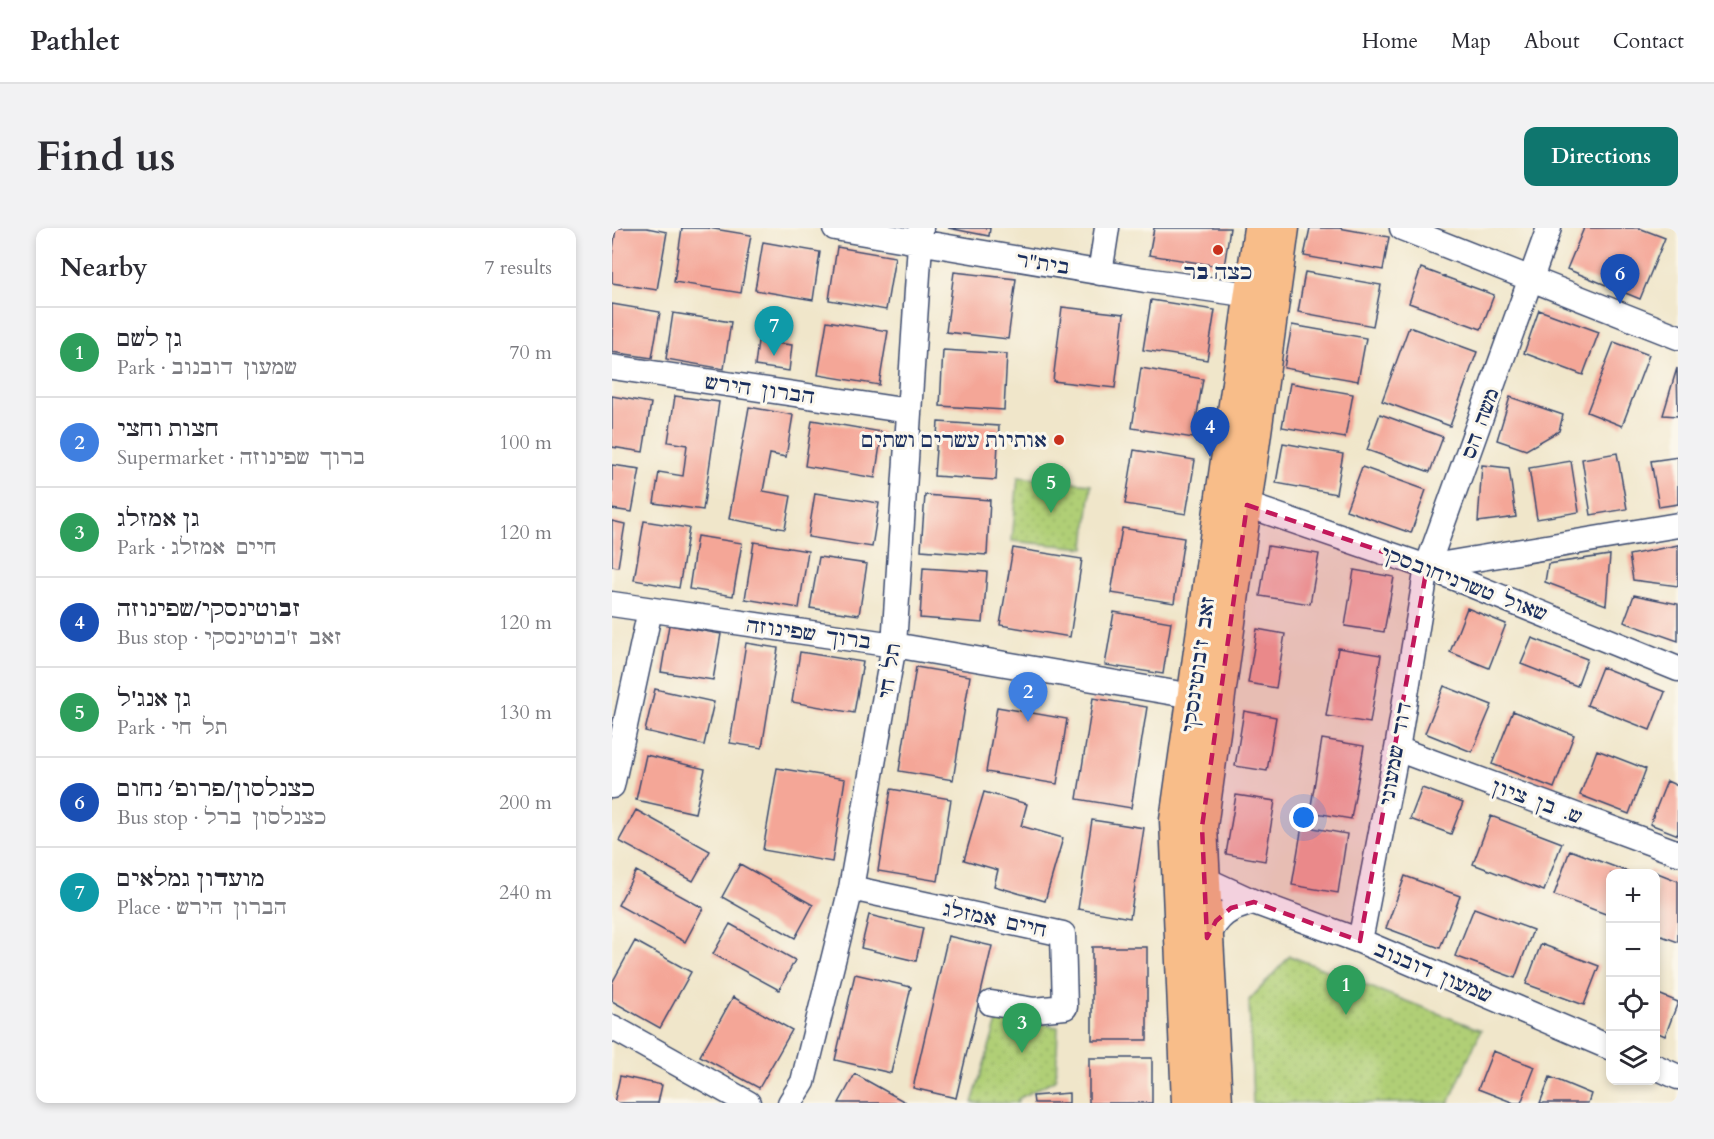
<!DOCTYPE html>
<html lang="en">
<head>
<meta charset="utf-8">
<style>
	:root { --surface:#fff; --page:#f2f2f3; --text:#2b2b33; --muted:#7c7c81; --line:#e1e1e2; --accent:#0f766e }
	body { margin:0; font-family:Cardo,"Frank Ruhl Libre",serif; background:var(--page); color:var(--text) }
	.controls { position:absolute; right:18px; bottom:18px; display:grid; overflow:hidden; border-radius:12px; box-shadow:0 3px 9px #0003 }
	.controls button { width:54px; height:54px; display:grid; place-items:center; padding:0; border:0; border-bottom:2px solid var(--line); background:var(--surface); color:var(--text); font:30px sans-serif }
	.you { position:absolute; left:692px; top:590px; width:21px; height:21px; margin:-15px; border:4px solid #fff; border-radius:50%; background:#1a73e8; box-shadow:0 0 0 9px #1a73e833 }
	.badge { display:grid; place-items:center; width:39px; height:39px; border-radius:50%; background:var(--accent); color:#fff; font-size:20px; font-weight:700 }
	.pin { position:absolute; translate:-50% -50px; filter:drop-shadow(0 2px 3px #0008) }
	.pin::after { content:''; position:absolute; top:32px; width:21px; height:18px; background:inherit; clip-path:polygon(0 0,100% 0,50% 100%) }
	.list { margin:0; padding:0; list-style:none }
	h2 { display:flex; justify-content:space-between; align-items:center; height:78px; margin:0; padding:0 24px; font-size:26px }
	h2 small { font-size:20px; font-weight:400; color:var(--muted) }
	.list li { display:grid; grid-template-columns:39px 1fr auto; gap:18px; align-items:center; box-sizing:border-box; height:90px; padding:0 24px; border-top:2px solid var(--line) }
	.list b { display:block; font-size:22px; white-space:nowrap }
	.list p { margin:0; font-size:20px; white-space:nowrap; color:var(--muted) }
	.list em { font-size:20px; font-style:normal; color:var(--muted) }
	.icon { flex:none; width:33px; height:33px; fill:none; stroke:currentColor; stroke-width:2; stroke-linecap:round; stroke-linejoin:round }
	.map { position:relative; flex:none; width:1066px; height:875px; overflow:hidden; border-radius:12px }
	header { display:flex; align-items:center; gap:36px; box-sizing:border-box; height:84px; padding:0 30px; background:var(--surface); border-bottom:2px solid var(--line) }
	header strong { font-size:28px }
	nav { display:flex; gap:33px; margin-inline-start:auto; font-size:21px }
	.intro { display:flex; align-items:center; justify-content:space-between; box-sizing:border-box; height:144px; padding:0 36px }
	h1 { margin:0; font-size:42px }
	.button { padding:15px 27px; border-radius:12px; background:var(--accent); color:#fff; font-size:21px; font-weight:700 }
	main { display:flex; gap:36px; padding:0 36px }
	aside { flex:1; background:var(--surface); border-radius:12px; box-shadow:0 3px 9px #0003 }
	.map>svg:first-child { display:block }
	.park { fill:url(#park-dots); stroke:#667f6a; stroke-width:1.5 }
	.building { fill:#f4a697 }
	.lines { fill:none; stroke-linecap:round; stroke-linejoin:round }
	.minor-casing { stroke:#3b4a6e; stroke-width:27 }
	.major-casing { stroke:#3b4a6e; stroke-width:33 }
	.minor { stroke:#fff; stroke-width:24 }
	.major { stroke:#f8bd89; stroke-width:30 }
	.marked { fill:#c2185b; fill-opacity:0.2; stroke:#c2185b; stroke-width:4.5; stroke-dasharray:12 8; stroke-linejoin:round }
	.poi-dot { fill:#c8321e; stroke:#fbf7ec; stroke-width:2 }
	.labels { text-anchor:middle; stroke-width:6; stroke-linejoin:round; paint-order:stroke }
	.street-label { font-size:20px; fill:#1b2f5e; stroke:#fbf7ec }
	.poi-label { font-size:20px; font-weight:bold; fill:#1b2f5e; stroke:#fbf7ec }
</style>
</head>
<body>
<header>
<strong>Pathlet</strong>
<nav><a>Home</a><a>Map</a><a>About</a><a>Contact</a></nav>
</header>
<div class="intro"><h1>Find us</h1><a class="button">Directions</a></div>
<main>
<aside>
<h2>Nearby<small>7 results</small></h2>
<ul class="list">
<li><span class="badge" style="background:#2e9e5b">1</span><div><b>גן לשם</b><p>Park · שמעון דובנוב</p></div><em>70 m</em></li>
<li><span class="badge" style="background:#3f7fe0">2</span><div><b>חצות וחצי</b><p>Supermarket · ברוך שפינוזה</p></div><em>100 m</em></li>
<li><span class="badge" style="background:#2e9e5b">3</span><div><b>גן אמזלג</b><p>Park · חיים אמזלג</p></div><em>120 m</em></li>
<li><span class="badge" style="background:#1a4fb4">4</span><div><b>זבוטינסקי/שפינוזה</b><p>Bus stop · זאב ז'בוטינסקי</p></div><em>120 m</em></li>
<li><span class="badge" style="background:#2e9e5b">5</span><div><b>גן אנג'ל</b><p>Park · תל חי</p></div><em>130 m</em></li>
<li><span class="badge" style="background:#1a4fb4">6</span><div><b>כצנלסון/פרופ׳ נחום</b><p>Bus stop · כצנלסון ברל</p></div><em>200 m</em></li>
<li><span class="badge" style="background:#0f9aa8">7</span><div><b>מועדון גמלאים</b><p>Place · הברון הירש</p></div><em>240 m</em></li>
</ul>
</aside>
<div class="map">
<svg width="1066" height="875" viewBox="0 0 1066 875">
	<defs>
		<pattern id="park-dots" width="8" height="8" patternUnits="userSpaceOnUse" patternTransform="scale(1.5)"><rect width="8" height="8" fill="#b0cf76"/><path d="M2 2h.1M6 6h.1" fill="none" stroke="#97b268" stroke-width="1.8" stroke-linecap="round"/></pattern>
	</defs>
	<rect width="100%" height="100%" fill="#fbf7ec"/>
	<filter id="ink" filterUnits="userSpaceOnUse"><feTurbulence type="fractalNoise" baseFrequency=".0167" numOctaves="2"/><feDisplacementMap in="SourceGraphic" scale="12" xChannelSelector="R" yChannelSelector="G"/><feConvolveMatrix kernelMatrix="1 2 1 2 8 2 1 2 1" color-interpolation-filters="sRGB"/></filter>
	<filter id="wash" filterUnits="userSpaceOnUse"><feTurbulence type="fractalNoise" baseFrequency=".008" numOctaves="4" result="noise"/><feDisplacementMap in="SourceGraphic" scale="24" xChannelSelector="R" yChannelSelector="G"/><feGaussianBlur stdDeviation="1.35" result="paint"/><feColorMatrix in="noise" values="0 0 0 0 0 0 0 0 0 0 0 0 0 0 0 0 0 1.4 0 .05"/><feComposite in="paint" operator="in"/></filter>
	<g filter="url(#wash)">
		<rect width="100%" height="100%" fill="#f0e6ca"/>
		<!-- park -->
		<path class="park" d="M 406,249 L 479,256 L 473,320 L 400,313 Z
			M 678,728 L 869,802 L 837,875 L 641,875 L 637,772 Z
			M 387,787 L 446,799 L 444,851 L 406,871 L 406,875 L 360,875 Z"/>
		<g id="blocks">
			<!-- building -->
			<path class="building" d="M 4,0 L 35,0 L 55,4 L 45,62 L 0,55 L 0,28 Z
				M 70,0 L 96,0 L 139,7 L 129,65 L 62,54 Z
				M 336,0 L 378,0 L 377,8 Z
				M 542,0 L 618,0 L 612,39 L 537,27 Z
				M 698,0 L 727,0 L 777,9 L 771,42 L 692,28 Z
				M 972,0 L 1027,0 L 1053,10 L 1028,71 L 955,41 Z
				M 151,14 L 208,24 L 201,72 L 143,62 Z
				M 225,19 L 283,29 L 274,82 L 217,72 Z
				M 809,40 L 882,67 L 869,101 L 797,75 Z
				M 342,44 L 404,51 L 396,111 L 334,104 Z
				M 693,44 L 769,57 L 761,98 L 686,84 Z
				M 539,72 L 603,82 L 595,132 L 531,122 Z
				M 0,76 L 48,84 L 40,130 L 0,124 Z
				M 450,79 L 512,86 L 503,160 L 441,153 Z
				M 927,82 L 987,104 L 971,147 L 912,125 Z
				M 61,85 L 119,94 L 112,141 L 54,131 Z
				M 215,93 L 276,103 L 267,157 L 206,147 Z
				M 680,97 L 754,110 L 746,153 L 672,140 Z
				M 797,99 L 865,124 L 838,198 L 770,173 Z
				M 146,113 L 180,117 L 177,143 L 143,138 Z
				M 1002,114 L 1037,127 L 1010,198 L 975,184 Z
				M 331,122 L 395,126 L 392,182 L 328,178 Z
				M 529,140 L 591,151 L 581,210 L 520,200 Z
				M 1065,140 L 1066,188 L 1051,187 Z
				M 678,155 L 741,166 L 733,210 L 670,199 Z
				M 0,168 L 39,175 L 31,224 L 0,219 Z
				M 63,168 L 107,174 L 91,282 L 42,275 L 47,244 L 71,248 L 75,217 L 56,214 Z
				M 898,169 L 951,187 L 947,203 L 914,222 L 885,212 Z
				M 137,179 L 181,187 L 174,229 L 158,226 L 151,263 L 179,268 L 173,301 L 117,291 Z
				M 768,186 L 831,209 L 818,244 L 755,222 Z
				M 200,192 L 270,204 L 263,250 L 193,238 Z
				M 326,194 L 387,198 L 384,252 L 322,248 Z
				M 671,215 L 731,226 L 724,266 L 664,255 Z
				M 522,222 L 583,232 L 574,286 L 513,276 Z
				M 1005,225 L 1015,281 L 979,287 L 970,231 Z
				M 1066,229 L 1066,276 L 1047,279 L 1039,233 Z
				M 959,233 L 967,284 L 925,291 L 917,240 Z
				M 0,237 L 28,241 L 20,284 L 0,281 Z
				M 870,237 L 897,240 L 904,289 L 866,294 Z
				M 750,239 L 814,262 L 799,305 L 734,282 Z
				M 203,265 L 267,275 L 260,319 L 196,309 Z
				M 313,267 L 378,272 L 375,327 L 309,322 Z
				M 0,293 L 13,296 L 6,339 L 0,338 Z
				M 32,293 L 77,300 L 67,360 L 22,352 Z
				M 510,300 L 572,310 L 562,375 L 499,365 Z
				M 85,308 L 130,315 L 121,368 L 77,361 Z
				M 142,314 L 196,323 L 187,380 L 133,371 Z
				M 1066,317 L 1066,358 L 1021,352 L 1017,327 Z
				M 656,318 L 707,326 L 698,376 L 648,368 Z
				M 401,320 L 470,331 L 458,409 L 388,397 Z
				M 998,327 L 994,377 L 933,354 L 936,336 Z
				M 207,329 L 255,336 L 247,387 L 198,380 Z
				M 311,340 L 375,344 L 371,395 L 308,390 Z
				M 742,342 L 782,349 L 772,404 L 733,398 Z
				M 1022,367 L 1066,376 L 1066,413 L 1012,394 Z
				M 855,380 L 894,396 L 877,440 L 838,424 Z
				M 502,384 L 559,394 L 551,446 L 493,437 Z
				M 57,397 L 109,406 L 101,452 L 49,444 Z
				M 645,401 L 673,406 L 664,460 L 636,455 Z
				M 920,410 L 975,431 L 965,458 L 909,436 Z
				M 134,415 L 166,420 L 150,520 L 118,515 Z
				M 726,420 L 769,427 L 758,495 L 714,488 Z
				M 188,424 L 251,434 L 242,485 L 180,474 Z
				M 304,439 L 358,448 L 341,552 L 287,543 Z
				M 990,439 L 1053,464 L 1038,502 L 975,477 Z
				M 832,458 L 880,477 L 860,524 L 813,505 Z
				M 43,461 L 102,474 L 92,517 L 33,503 Z
				M 481,470 L 535,479 L 519,580 L 465,571 Z
				M 385,479 L 455,491 L 445,556 L 374,544 Z
				M 632,483 L 664,489 L 655,543 L 623,538 Z
				M 901,483 L 962,507 L 942,560 L 880,536 Z
				M 710,511 L 752,518 L 739,591 L 698,584 Z
				M 985,522 L 1034,541 L 1017,586 L 968,567 Z
				M 34,527 L 93,541 L 83,585 L 24,572 Z
				M 165,540 L 233,551 L 220,634 L 151,622 Z
				M 1055,553 L 1066,558 L 1066,607 L 1038,596 Z
				M 810,560 L 851,575 L 839,606 L 798,591 Z
				M 279,561 L 339,571 L 326,653 L 266,643 Z
				M 372,564 L 415,576 L 409,598 L 451,610 L 433,673 L 382,658 L 386,642 L 352,632 Z
				M 624,567 L 663,573 L 653,633 L 614,626 Z
				M 24,582 L 98,623 L 81,653 L 7,613 Z
				M 879,588 L 950,615 L 932,663 L 861,636 Z
				M 480,592 L 532,600 L 518,690 L 466,681 Z
				M 690,598 L 735,606 L 726,665 L 680,657 Z
				M 958,622 L 1019,645 L 999,646 L 999,688 L 942,667 Z
				M 128,636 L 201,677 L 183,710 L 110,669 Z
				M 1038,642 L 1066,653 L 1066,714 L 1044,706 L 1044,646 L 1036,646 Z
				M 24,643 L 91,680 L 73,714 L 6,677 Z
				M 793,648 L 848,668 L 828,720 L 774,700 Z
				M 862,680 L 921,702 L 903,750 L 843,728 Z
				M 257,687 L 311,700 L 304,733 L 249,720 Z
				M 118,696 L 183,732 L 167,762 L 101,726 Z
				M 336,708 L 380,718 L 344,870 L 301,860 Z
				M 23,713 L 79,744 L 48,800 L 0,773 L 0,755 Z
				M 929,716 L 987,738 L 972,777 L 914,756 Z
				M 480,719 L 535,719 L 535,812 L 480,812 Z
				M 243,746 L 299,759 L 279,845 L 223,832 Z
				M 1044,765 L 1066,774 L 1053,808 L 1044,804 Z
				M 121,769 L 180,802 L 147,860 L 88,828 Z
				M 881,823 L 923,839 L 909,875 L 902,875 L 866,861 Z
				M 477,830 L 540,830 L 540,875 L 477,875 Z
				M 243,846 L 295,875 L 227,875 Z
				M 8,848 L 50,857 L 46,875 L 2,875 Z
				M 938,849 L 979,866 L 976,875 L 928,875 Z
				M 457,865 L 457,875 L 422,875 L 421,868 Z"/>
		</g>
	</g>
	<g filter="url(#ink)">
		<use href="#blocks" fill-opacity="0" stroke="#3b4a6e" stroke-width="1.5"/>
		<g class="lines">
			<defs>
				<path id="minor" d="M 223,0 L 533,52 L 639,67
					M 790,0 L 1066,109
					M 488,45 L 495,0
					M 0,139 L 297,183
					M 635,277 L 815,339 L 1066,441
					M 815,339 L 1066,297
					M 0,376 L 282,417 L 598,471
					M 785,521 L 1066,625
					M 0,558 L 38,382
					M 592,651 L 642,674 L 748,713 L 999,820
					M 239,660 L 451,706 L 453,779 L 422,782 L 379,775
					M 595,710 C 607,686 616,681 642,674
					M 748,713 L 785,521 L 815,339 L 937,0
					M 0,799 L 136,875
					M 1044,839 L 1066,849
					M 178,875 L 191,854 L 239,660 L 282,417 L 309,0"/>
				<path id="major" d="M 575,875 L 563,592 L 647,0
					M 605,875 L 590,599 L 672,0"/>
			</defs>
			<!-- minor casing -->
			<use href="#minor" class="minor-casing"/>
			<!-- major casing -->
			<use href="#major" class="major-casing"/>
			<!-- minor -->
			<use href="#minor" class="minor"/>
			<!-- major -->
			<use href="#major" class="major"/>
		</g>
	</g>
	<!-- marked area -->
	<path class="marked" d="M 635,277 L 815,339 L 748,713 L 642,674 L 619,680 L 604,693 L 595,710 L 590,599 Z"/>
	<!-- markers -->
	<g class="poi-dot">
		<circle cx="606" cy="22" r="6"/>
		<circle cx="447" cy="212" r="6"/>
	</g>
	<g class="labels">
		<!-- street labels -->
		<g class="street-label">
			<text transform="translate(431 35) rotate(9)" y="7">בית"ר</text>
			<text transform="translate(148 161) rotate(8)" y="7">הברון הירש</text>
			<text transform="translate(868 195) rotate(-70)" y="7">משה הס</text>
			<text transform="translate(852 355) rotate(21)" y="7">שאול טשרניחובסקי</text>
			<text transform="translate(197 405) rotate(8)" y="7">ברוך שפינוזה</text>
			<text transform="translate(586 436) rotate(-82)" y="7">זאב ז'בוטינסקי</text>
			<text transform="translate(277 443) rotate(-81)" y="7">תל חי</text>
			<text transform="translate(783 526) rotate(-80)" y="7">דוד שמעוני</text>
			<text transform="translate(925 573) rotate(20)" y="7">ש. בן ציון</text>
			<text transform="translate(383 691) rotate(12)" y="7">חיים אמזלג</text>
			<text transform="translate(821 744) rotate(23)" y="7">שמעון דובנוב</text>
		</g>
		<!-- poi labels -->
		<g class="poi-label">
			<text x="606" y="51">כצה בר</text>
			<text x="435" y="219" text-anchor="end">אותיות עשרים ושתים</text>
		</g>
	</g>
</svg>
<div class="controls">
<button>+</button>
<button>−</button>
<button><svg class="icon" aria-label="locate" viewBox="0 0 24 24"><circle cx="12" cy="12" r="6"/><path d="M12 2v4M12 18v4M2 12h4M18 12h4"/></svg></button>
<button><svg class="icon" aria-label="layers" viewBox="0 0 24 24"><path d="M12 4l9 5-9 5-9-5zM3 14l9 5 9-5"/></svg></button>
</div>
<div class="you"></div>
<div class="pin badge" style="left:734px;top:787px;background:#2e9e5b">1</div>
<div class="pin badge" style="left:416px;top:494px;background:#3f7fe0">2</div>
<div class="pin badge" style="left:410px;top:825px;background:#2e9e5b">3</div>
<div class="pin badge" style="left:598px;top:229px;background:#1a4fb4">4</div>
<div class="pin badge" style="left:439px;top:285px;background:#2e9e5b">5</div>
<div class="pin badge" style="left:1008px;top:76px;background:#1a4fb4">6</div>
<div class="pin badge" style="left:162px;top:128px;background:#0f9aa8">7</div>
</div>
</main>
</body>
</html>
